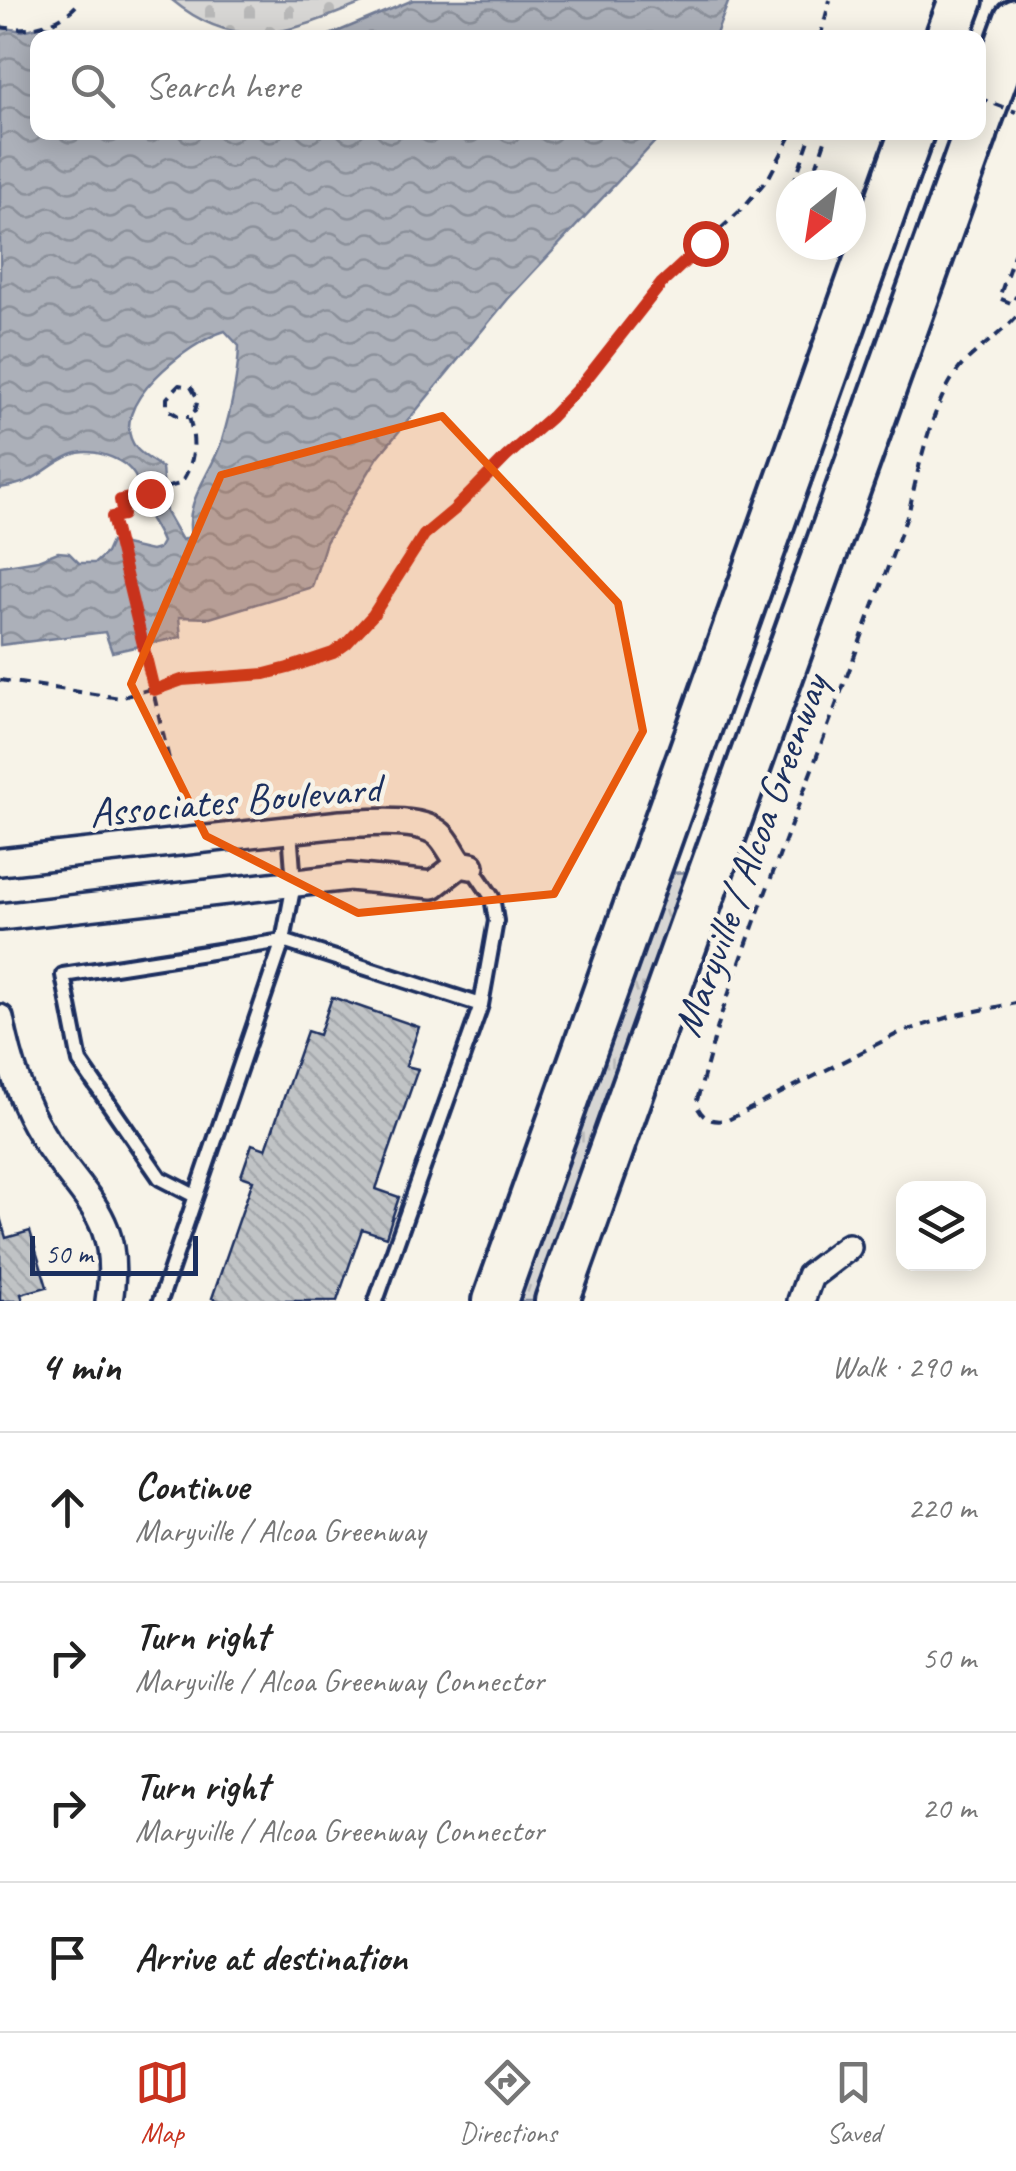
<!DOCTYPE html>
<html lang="en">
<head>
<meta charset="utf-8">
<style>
	:root { --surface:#fff; --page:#f2f2f2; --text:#222; --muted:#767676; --line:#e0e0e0; --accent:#c8321e }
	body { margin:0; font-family:Caveat,sans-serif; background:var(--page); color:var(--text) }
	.controls { position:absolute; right:30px; bottom:30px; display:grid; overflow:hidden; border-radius:20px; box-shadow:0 5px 25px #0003 }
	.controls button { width:90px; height:90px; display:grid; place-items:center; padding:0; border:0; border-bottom:2px solid var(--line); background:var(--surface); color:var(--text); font:50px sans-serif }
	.compass { position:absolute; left:776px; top:170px; width:90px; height:90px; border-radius:50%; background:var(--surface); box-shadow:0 5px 25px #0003; rotate:210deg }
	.scale { position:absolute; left:30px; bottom:25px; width:168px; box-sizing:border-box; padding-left:10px; border:5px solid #1b2f5e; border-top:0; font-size:28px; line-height:35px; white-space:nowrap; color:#1b2f5e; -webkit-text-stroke:8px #f7f3e8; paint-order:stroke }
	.stop { position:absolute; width:30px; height:30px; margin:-22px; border:8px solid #c8321e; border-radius:50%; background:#fff }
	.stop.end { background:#c8321e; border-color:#fff; box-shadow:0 2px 10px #0008 }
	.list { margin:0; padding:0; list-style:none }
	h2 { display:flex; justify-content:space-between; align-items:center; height:130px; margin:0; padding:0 40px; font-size:42px }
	h2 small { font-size:32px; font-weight:400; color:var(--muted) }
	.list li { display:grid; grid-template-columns:65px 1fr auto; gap:30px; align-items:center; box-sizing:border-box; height:150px; padding:0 40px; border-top:2px solid var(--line) }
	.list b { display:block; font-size:38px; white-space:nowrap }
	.list p { margin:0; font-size:32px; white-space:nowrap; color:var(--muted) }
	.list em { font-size:32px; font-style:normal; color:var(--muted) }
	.icon { flex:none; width:55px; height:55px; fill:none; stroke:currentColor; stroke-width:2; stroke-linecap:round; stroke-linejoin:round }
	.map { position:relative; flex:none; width:1016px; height:1301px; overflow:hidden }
	.search { position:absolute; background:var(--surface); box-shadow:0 5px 25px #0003; left:30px; right:30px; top:30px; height:110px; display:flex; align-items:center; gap:25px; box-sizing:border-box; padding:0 35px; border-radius:20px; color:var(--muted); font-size:38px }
	.sheet { height:730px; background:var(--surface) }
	nav { display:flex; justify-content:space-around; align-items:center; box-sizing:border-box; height:140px; border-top:2px solid var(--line); background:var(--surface); font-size:28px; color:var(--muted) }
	nav a { display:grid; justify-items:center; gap:5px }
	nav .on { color:var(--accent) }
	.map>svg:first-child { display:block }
	.grass { fill:url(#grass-tufts); stroke:#798299; stroke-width:2.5 }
	.cemetery { fill:url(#cemetery-stones); stroke:#798299; stroke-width:2.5 }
	.water { fill:url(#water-waves); stroke:#727c95; stroke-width:2.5; fill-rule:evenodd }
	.building { fill:url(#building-back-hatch); stroke:#1b2f5e; stroke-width:2.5 }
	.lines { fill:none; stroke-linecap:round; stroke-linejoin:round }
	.service-casing { stroke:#1b2f5e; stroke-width:20 }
	.minor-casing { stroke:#1b2f5e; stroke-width:32 }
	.trunk-casing { stroke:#1b2f5e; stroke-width:50 }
	.path { stroke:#1b2f5e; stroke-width:4; stroke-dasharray:10 8; stroke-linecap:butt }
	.service { stroke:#f7f3e8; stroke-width:12 }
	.minor { stroke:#f7f3e8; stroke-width:25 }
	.trunk { stroke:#f7f3e8; stroke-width:42 }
	.path-bridge { stroke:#1b2f5e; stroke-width:4; stroke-dasharray:10 8; stroke-linecap:butt }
	.route { stroke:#c8321e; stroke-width:12 }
	.marked { fill:#e8590c; fill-opacity:0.2; stroke:#e8590c; stroke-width:8; stroke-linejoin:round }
	.labels { text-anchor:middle; stroke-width:9; stroke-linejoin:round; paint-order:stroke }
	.street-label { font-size:42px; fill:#1b2f5e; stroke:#f7f3e8 }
</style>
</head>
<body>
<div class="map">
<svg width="1016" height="1301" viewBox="0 0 1016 1301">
	<defs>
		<pattern id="grass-tufts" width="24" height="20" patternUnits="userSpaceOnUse" patternTransform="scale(2.5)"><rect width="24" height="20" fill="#d7d6d4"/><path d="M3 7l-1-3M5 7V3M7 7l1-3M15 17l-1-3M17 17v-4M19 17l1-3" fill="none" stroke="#b8b8b8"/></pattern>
		<pattern id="cemetery-stones" width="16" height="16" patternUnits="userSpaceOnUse" patternTransform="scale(2.5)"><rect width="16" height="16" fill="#d7d6d4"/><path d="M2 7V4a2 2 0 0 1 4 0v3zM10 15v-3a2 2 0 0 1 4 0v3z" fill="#b8b8b8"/></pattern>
		<pattern id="water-waves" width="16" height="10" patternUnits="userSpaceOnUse" patternTransform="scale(2.5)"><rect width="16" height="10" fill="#acb0b9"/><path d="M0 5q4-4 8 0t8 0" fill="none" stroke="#8b909a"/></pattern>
		<pattern id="building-back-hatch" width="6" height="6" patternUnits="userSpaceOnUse" patternTransform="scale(2.5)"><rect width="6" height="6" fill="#c0c3c5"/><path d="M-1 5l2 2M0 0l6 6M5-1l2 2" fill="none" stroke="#a4a8ac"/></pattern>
	</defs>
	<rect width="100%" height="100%" fill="#f7f3e8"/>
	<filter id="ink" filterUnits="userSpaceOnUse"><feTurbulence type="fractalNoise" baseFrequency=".01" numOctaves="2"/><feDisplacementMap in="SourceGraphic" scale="20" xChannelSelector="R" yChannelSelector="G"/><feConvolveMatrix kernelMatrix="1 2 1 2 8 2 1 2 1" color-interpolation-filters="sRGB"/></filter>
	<g filter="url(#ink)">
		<!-- grass -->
		<path class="grass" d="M 696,872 L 542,1301 L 512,1301 L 664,873 Z"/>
		<!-- cemetery -->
		<path class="cemetery" d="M 172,0 L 370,0 C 297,29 242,58 172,0 Z"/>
		<!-- water -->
		<path class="water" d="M 413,0 L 729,0 L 715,37 L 325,37 Z
			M 46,25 L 78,34 L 141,37 L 38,38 L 38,132 L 663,133 L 508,299 L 378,457 L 326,542 L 312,587 L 210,618 L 179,617 L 181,637 L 112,652 L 105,632 L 0,645 L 0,566 L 38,560 L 58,552 L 69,553 L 79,563 L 95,563 L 106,553 L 111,542 L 151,551 L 158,549 L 162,542 C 157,529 149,519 143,507 C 138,498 140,485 135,476 C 124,457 90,447 71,455 C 40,469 41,482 0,488 L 0,27 L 23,31 ZM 225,331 L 239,346 C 238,378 231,410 222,440 C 211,475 184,500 191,536 L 182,540 L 166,512 L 162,468 C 155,462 143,456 137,449 C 102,407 191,341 225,331 Z"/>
		<!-- building -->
		<path class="building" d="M 332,997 L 419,1027 L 406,1066 L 418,1069 L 376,1189 L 399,1197 L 386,1237 L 362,1229 L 337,1301 L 219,1301 L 212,1298 L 253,1180 L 241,1176 L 252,1144 L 266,1149 L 307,1031 L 319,1035 Z
			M 0,1217 L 6,1238 L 30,1231 L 47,1287 L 21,1294 L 23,1301 L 0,1301 Z"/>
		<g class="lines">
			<defs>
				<path id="service" d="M 471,866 L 492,897 L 496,921 L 481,1005
					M 195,1196 L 160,1178 L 80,1062 L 63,975 L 283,941 L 481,1005 L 376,1301
					M 160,1301 L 283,941 L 294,884 L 290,830"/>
				<path id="minor" d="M 0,862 L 341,824 C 367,823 424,816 442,837 C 449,845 454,856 460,864
					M 0,917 L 349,877 L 433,885 L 460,864 L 471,866
					M 0,1018 C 8,1059 20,1100 42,1135 C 82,1200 123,1215 109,1301
					M 801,1301 L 810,1276 L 848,1247"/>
				<path id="trunk" d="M 947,38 L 961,0
					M 978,125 L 1016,21
					M 495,1301 L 912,132
					M 557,1301 L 976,132"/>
			</defs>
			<!-- service casing -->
			<use href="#service" class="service-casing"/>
			<!-- minor casing -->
			<use href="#minor" class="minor-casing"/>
			<!-- trunk casing -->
			<use href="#trunk" class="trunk-casing"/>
			<!-- path -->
			<path class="path" d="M 0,27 C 30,32 62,25 81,0
				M 820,38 L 830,0
				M 793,185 L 812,132
				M 810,185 L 828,132
				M 791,190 L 780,220 L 791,224
				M 1016,249 L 999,298 L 1013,304 L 1016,296
				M 1016,317 C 1000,335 979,347 963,364 C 933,397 918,469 909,511 L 756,918 L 721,1015 L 696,1104 C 703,1120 711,1122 728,1120 L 899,1033 L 956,1015 L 1016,1003
				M 0,680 L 120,698 L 182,680 L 288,669 L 333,653 L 347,643 L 373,615 L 423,535 L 454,511 L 567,400 L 661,284 L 742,209 L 769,177 L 793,132
				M 173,776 L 112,517 L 123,515 L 120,500 L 180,484 C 196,462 196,442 189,417 L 195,411 L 198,399 L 191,387 L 179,385 L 167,398 L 167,409 L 180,417 L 189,417"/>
			<!-- service -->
			<use href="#service" class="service"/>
			<!-- minor -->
			<use href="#minor" class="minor"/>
			<!-- trunk -->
			<use href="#trunk" class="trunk"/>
			<!-- path-bridge -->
			<path class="path-bridge" d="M 978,98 L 1016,112"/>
		</g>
	</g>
	<g class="lines" filter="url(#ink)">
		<!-- route -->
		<path class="route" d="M 150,493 L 120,500 L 123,515 L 112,517 L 154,690 L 182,680 L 265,674 L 288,668 L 333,653 L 347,643 L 373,615 L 424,535 L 454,510 L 506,457 L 551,417 L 583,383 L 661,284 L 705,243"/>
	</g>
	<!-- marked area -->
	<path class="marked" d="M 442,416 L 618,603 L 643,731 L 554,894 L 358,913 L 206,836 L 131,684 L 221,475 Z"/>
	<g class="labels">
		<!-- street labels -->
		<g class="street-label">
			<text transform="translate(235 799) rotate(-5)" y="15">Associates Boulevard</text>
			<text transform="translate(749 855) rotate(-70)" y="15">Maryville / Alcoa Greenway</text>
		</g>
	</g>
</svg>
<div class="controls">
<button><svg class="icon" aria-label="layers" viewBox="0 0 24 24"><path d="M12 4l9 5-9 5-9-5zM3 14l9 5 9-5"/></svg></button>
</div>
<svg class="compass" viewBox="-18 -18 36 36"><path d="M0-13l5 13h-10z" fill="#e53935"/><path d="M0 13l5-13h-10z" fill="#767676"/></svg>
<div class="scale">50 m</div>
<div class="stop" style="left:705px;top:243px"></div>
<div class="stop end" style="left:150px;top:493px"></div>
<div class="search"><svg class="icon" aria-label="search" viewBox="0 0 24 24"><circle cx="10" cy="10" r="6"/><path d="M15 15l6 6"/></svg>Search here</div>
</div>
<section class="sheet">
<h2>4 min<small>Walk · 290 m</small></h2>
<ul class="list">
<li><svg class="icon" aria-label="ahead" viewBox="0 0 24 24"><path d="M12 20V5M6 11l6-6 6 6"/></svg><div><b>Continue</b><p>Maryville / Alcoa Greenway</p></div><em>220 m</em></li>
<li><svg class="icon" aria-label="right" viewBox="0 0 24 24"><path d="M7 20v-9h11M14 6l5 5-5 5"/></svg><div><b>Turn right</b><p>Maryville / Alcoa Greenway Connector</p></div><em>50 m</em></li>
<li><svg class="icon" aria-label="right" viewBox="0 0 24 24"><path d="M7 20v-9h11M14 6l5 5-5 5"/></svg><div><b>Turn right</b><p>Maryville / Alcoa Greenway Connector</p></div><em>20 m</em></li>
<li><svg class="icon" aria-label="arrive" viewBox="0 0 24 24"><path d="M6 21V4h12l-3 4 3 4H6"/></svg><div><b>Arrive at destination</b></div></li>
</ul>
</section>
<nav>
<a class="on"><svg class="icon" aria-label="map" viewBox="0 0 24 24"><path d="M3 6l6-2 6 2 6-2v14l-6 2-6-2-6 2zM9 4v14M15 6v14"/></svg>Map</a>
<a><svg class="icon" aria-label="directions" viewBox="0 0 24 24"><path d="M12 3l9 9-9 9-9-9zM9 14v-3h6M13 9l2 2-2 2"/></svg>Directions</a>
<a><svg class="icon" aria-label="saved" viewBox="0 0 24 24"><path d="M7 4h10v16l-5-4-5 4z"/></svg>Saved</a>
</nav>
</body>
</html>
